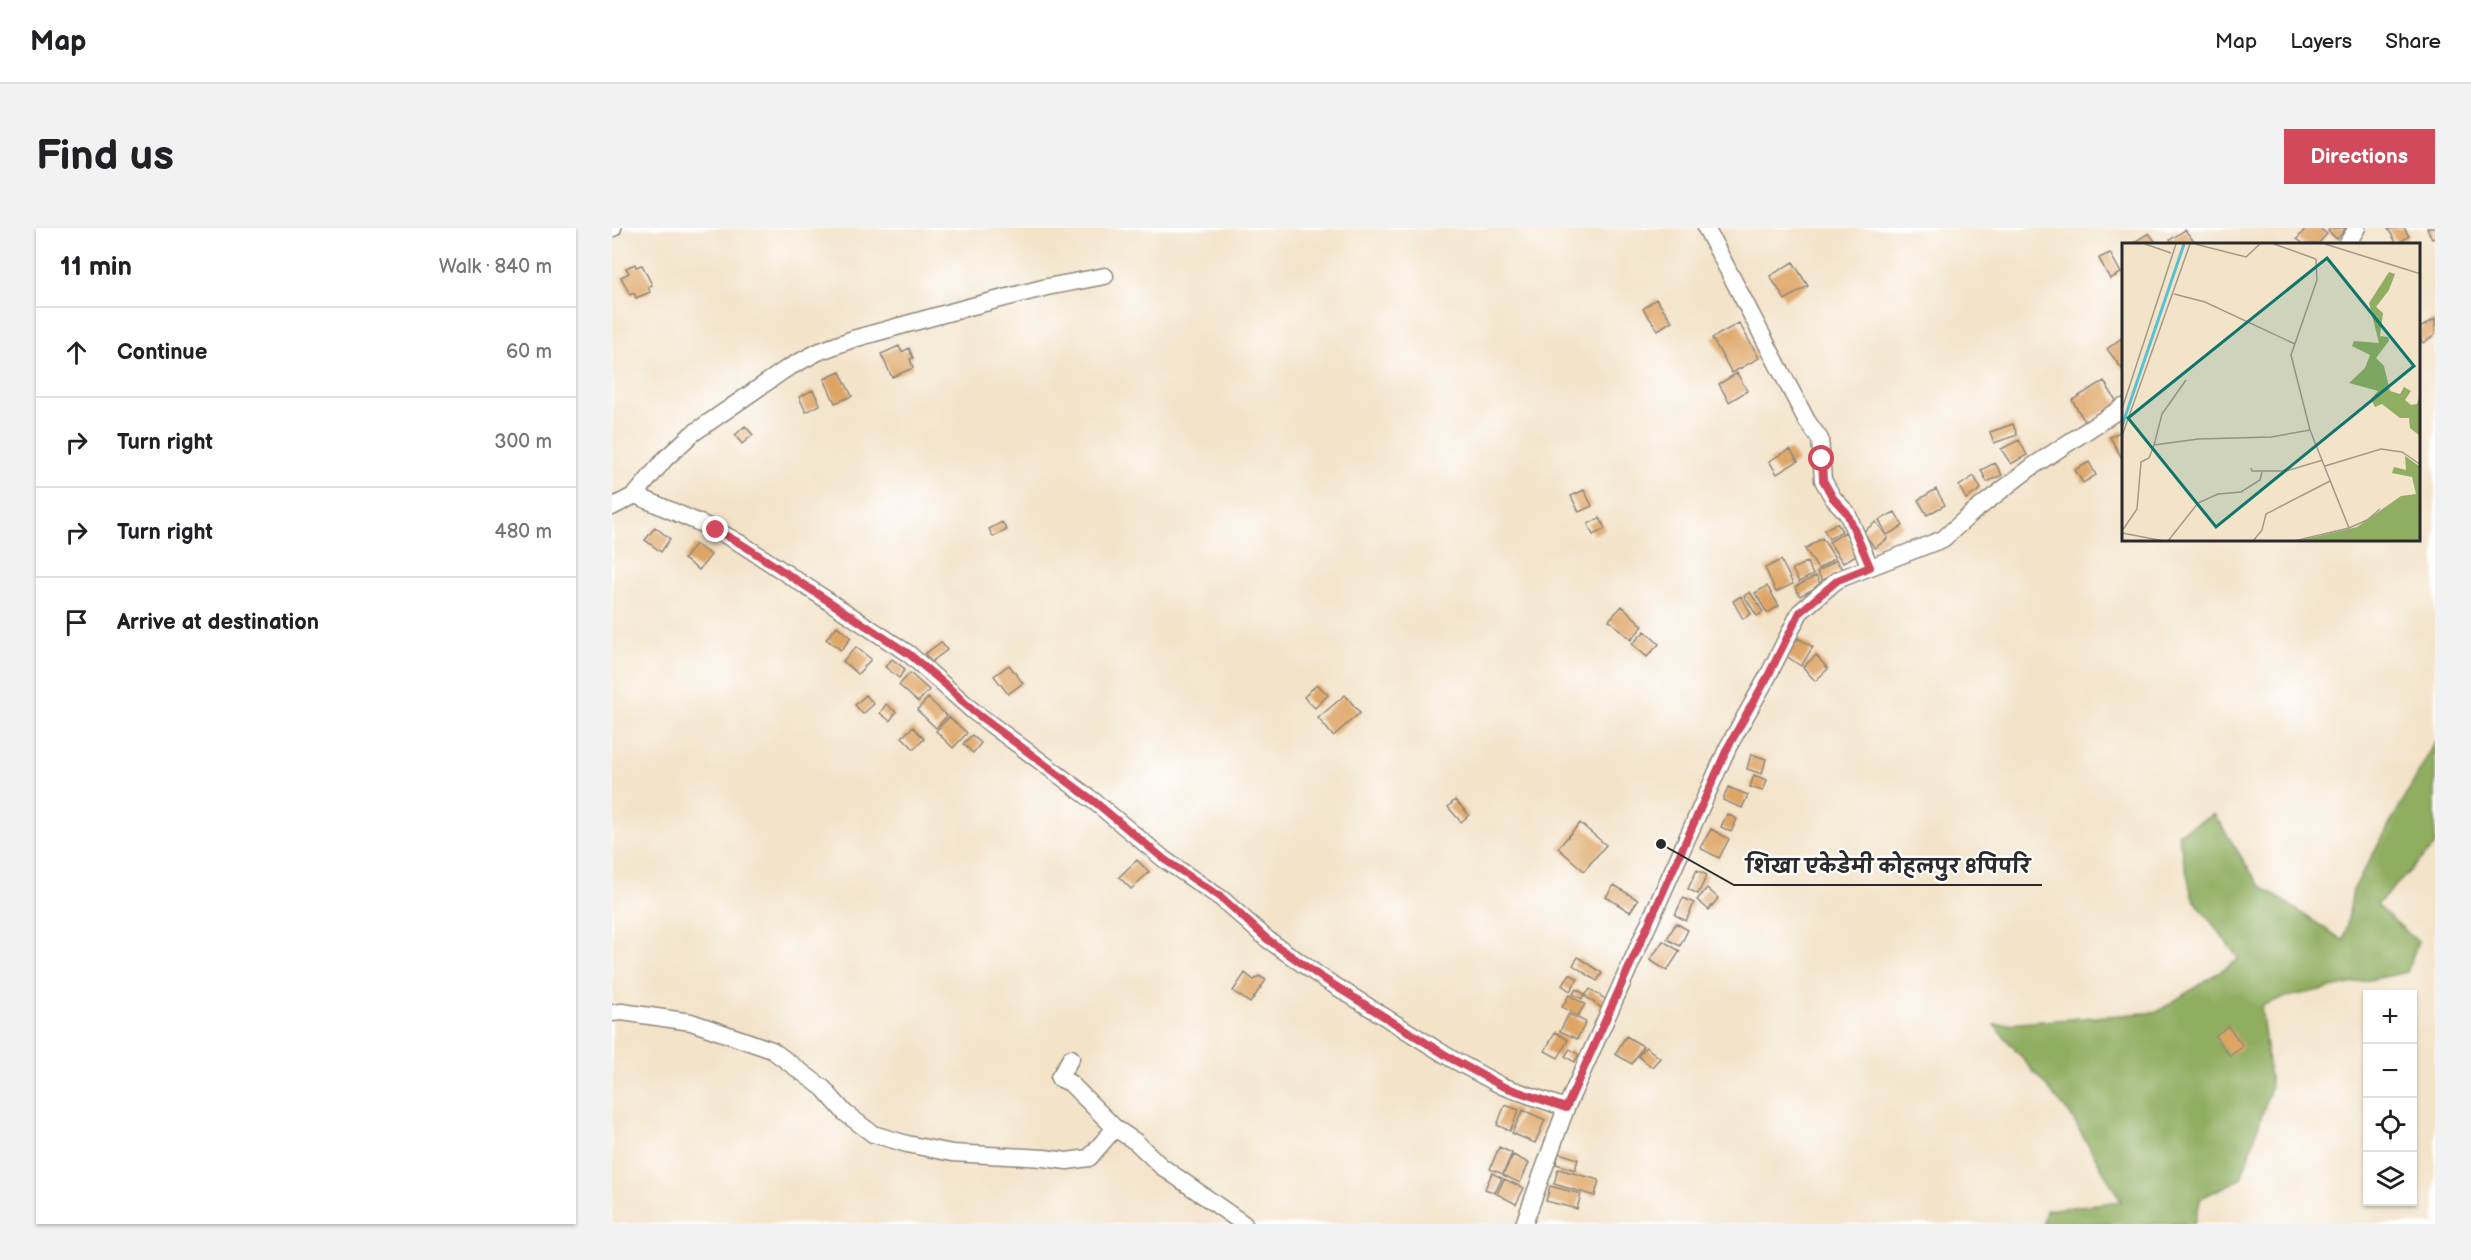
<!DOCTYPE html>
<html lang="en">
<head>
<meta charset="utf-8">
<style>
	:root { --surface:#fff; --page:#f2f2f2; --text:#202124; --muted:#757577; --line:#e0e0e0; --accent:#d1495b }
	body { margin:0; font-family:"Balsamiq Sans","Playpen Sans Deva",sans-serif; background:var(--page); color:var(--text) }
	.controls { position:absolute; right:18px; bottom:18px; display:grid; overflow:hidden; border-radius:0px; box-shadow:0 2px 4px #0004 }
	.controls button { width:54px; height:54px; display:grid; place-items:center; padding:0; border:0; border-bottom:2px solid var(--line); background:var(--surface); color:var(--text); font:30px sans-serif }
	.stop { position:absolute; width:18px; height:18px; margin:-14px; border:4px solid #d1495b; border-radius:50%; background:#fff }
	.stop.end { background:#d1495b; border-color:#fff; box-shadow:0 2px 6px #0008 }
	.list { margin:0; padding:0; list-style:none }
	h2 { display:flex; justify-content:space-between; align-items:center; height:78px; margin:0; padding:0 24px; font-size:26px }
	h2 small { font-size:20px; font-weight:400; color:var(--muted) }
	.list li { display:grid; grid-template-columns:39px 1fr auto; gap:18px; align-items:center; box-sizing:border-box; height:90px; padding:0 24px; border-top:2px solid var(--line) }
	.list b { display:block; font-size:22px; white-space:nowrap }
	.list em { font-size:20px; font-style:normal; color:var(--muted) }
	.icon { flex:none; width:33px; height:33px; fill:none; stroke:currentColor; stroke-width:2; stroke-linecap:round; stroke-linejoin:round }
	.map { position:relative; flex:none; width:1823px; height:996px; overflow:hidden; border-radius:0px }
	header { display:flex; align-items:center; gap:36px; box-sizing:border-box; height:84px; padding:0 30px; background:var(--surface); border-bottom:2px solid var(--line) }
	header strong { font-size:28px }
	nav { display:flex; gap:33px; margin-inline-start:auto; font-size:21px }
	.intro { display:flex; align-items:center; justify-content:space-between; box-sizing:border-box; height:144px; padding:0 36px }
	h1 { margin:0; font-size:42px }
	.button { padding:15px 27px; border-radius:0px; background:var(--accent); color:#fff; font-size:21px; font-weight:700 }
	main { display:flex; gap:36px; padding:0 36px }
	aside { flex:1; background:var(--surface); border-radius:0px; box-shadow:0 2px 4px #0004 }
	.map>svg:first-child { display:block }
	.forest { fill:#90ae61; stroke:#5e6c46; stroke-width:1.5 }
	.building { fill:#dea464 }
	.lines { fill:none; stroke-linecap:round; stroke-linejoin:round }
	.minor-casing { stroke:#8f877a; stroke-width:19 }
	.minor { stroke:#fff; stroke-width:16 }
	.route { stroke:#d1495b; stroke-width:8 }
	.inset-river { fill:none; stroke:#56c1d2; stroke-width:3 }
	.inset-road { fill:none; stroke:#a3998a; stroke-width:1.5 }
	.view { fill:#0f766e; fill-opacity:0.15; stroke:#0f766e; stroke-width:3 }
	.inset-edge { fill:none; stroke:#2b2b2b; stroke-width:3 }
	.leader { fill:none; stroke:#2b2b2b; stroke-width:2 }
	.callout-dot { fill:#2b2b2b; stroke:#fff; stroke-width:2 }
	.callout-label { font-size:20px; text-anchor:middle; font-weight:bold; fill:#2b2b2b; stroke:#fff; stroke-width:4.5; stroke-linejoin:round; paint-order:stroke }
</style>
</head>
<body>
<header>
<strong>Map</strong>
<nav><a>Map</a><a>Layers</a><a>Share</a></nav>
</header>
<div class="intro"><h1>Find us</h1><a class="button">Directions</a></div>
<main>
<aside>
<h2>11 min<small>Walk · 840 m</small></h2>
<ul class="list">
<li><svg class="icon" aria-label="ahead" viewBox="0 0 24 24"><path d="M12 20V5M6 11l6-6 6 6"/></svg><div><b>Continue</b></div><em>60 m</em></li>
<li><svg class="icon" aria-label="right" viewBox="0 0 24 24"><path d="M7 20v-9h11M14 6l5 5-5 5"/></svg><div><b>Turn right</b></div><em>300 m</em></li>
<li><svg class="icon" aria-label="right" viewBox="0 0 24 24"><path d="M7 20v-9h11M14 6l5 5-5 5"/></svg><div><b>Turn right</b></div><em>480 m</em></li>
<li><svg class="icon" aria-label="arrive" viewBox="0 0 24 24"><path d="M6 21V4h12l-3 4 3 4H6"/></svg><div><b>Arrive at destination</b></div></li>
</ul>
</aside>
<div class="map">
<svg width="1823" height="996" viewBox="0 0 1823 996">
	<rect width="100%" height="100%" fill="#fff"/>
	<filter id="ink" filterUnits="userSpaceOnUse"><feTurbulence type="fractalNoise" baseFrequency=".0167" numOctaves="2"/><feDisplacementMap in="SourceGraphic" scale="12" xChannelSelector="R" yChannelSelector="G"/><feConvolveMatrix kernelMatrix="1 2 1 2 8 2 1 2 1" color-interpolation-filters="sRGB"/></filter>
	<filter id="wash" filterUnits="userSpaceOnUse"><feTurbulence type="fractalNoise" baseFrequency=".008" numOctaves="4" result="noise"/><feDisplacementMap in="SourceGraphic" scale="24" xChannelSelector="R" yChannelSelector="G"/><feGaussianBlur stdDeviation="1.35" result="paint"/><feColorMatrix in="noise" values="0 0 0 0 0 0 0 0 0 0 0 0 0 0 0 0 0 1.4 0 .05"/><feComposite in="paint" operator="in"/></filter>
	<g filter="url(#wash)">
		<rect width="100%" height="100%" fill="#f3e3c9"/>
		<!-- forest -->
		<path class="forest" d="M 1823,515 L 1823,617 L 1765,677 L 1806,714 L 1795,744 L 1670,770 L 1649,778 L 1659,859 L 1629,951 L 1589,970 L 1582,996 L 1431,996 L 1434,982 L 1509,973 L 1458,886 L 1382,797 L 1545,784 L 1627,731 L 1580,669 L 1566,606 L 1602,586 L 1647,657 L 1732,713 L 1741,662 Z"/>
		<g id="blocks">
			<!-- building -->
			<path class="building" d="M 1694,0 L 1707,0 L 1715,6 L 1706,16 L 1692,16 L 1685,11 Z
				M 1718,0 L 1734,0 L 1725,11 L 1716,3 Z
				M 1792,0 L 1797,8 L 1785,16 L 1776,1 Z
				M 1815,0 L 1823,0 L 1823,10 L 1820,11 Z
				M 1573,2 L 1584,16 L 1561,16 L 1558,12 Z
				M 1537,5 L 1545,16 L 1519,16 Z
				M 1498,25 L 1509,45 L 1498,51 L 1487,30 Z
				M 1181,34 L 1196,58 L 1173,72 L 1158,48 Z
				M 23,36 L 24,39 L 30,37 L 40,57 L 36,59 L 38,64 L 24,70 L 22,65 L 18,67 L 9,49 L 17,45 L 14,40 Z
				M 1044,71 L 1060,93 L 1046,102 L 1031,81 Z
				M 1823,91 L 1823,107 L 1811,115 L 1806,107 L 1806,101 Z
				M 1127,95 L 1147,130 L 1120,145 L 1100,110 Z
				M 1511,109 L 1511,142 L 1495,121 Z
				M 287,118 L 290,124 L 297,120 L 301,130 L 298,131 L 301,140 L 280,149 L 269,126 Z
				M 228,144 L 240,168 L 223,175 L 212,151 Z
				M 1125,145 L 1135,163 L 1117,174 L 1107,156 Z
				M 1492,153 L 1506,176 L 1473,194 L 1460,172 Z
				M 201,162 L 208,177 L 194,184 L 187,169 Z
				M 1401,196 L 1405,207 L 1382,215 L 1378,204 Z
				M 133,198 L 141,207 L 130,216 L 123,207 Z
				M 1511,202 L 1511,232 L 1498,209 Z
				M 1407,212 L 1415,227 L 1399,236 L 1389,221 Z
				M 1178,221 L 1186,233 L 1165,246 L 1157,233 Z
				M 1477,234 L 1484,247 L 1471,255 L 1463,242 Z
				M 1383,235 L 1390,247 L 1375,254 L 1369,242 Z
				M 1362,248 L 1369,261 L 1354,271 L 1347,258 Z
				M 1324,261 L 1333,277 L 1315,287 L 1306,272 Z
				M 972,262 L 980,278 L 967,284 L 959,268 Z
				M 1283,284 L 1291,298 L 1275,307 L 1267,292 Z
				M 988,290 L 993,301 L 981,307 L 976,296 Z
				M 390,294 L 395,302 L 381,309 L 377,301 Z
				M 1264,294 L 1276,310 L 1263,320 L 1251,304 Z
				M 1225,295 L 1230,303 L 1217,311 L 1212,302 Z
				M 43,299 L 58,311 L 49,324 L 33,312 Z
				M 1233,304 L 1247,325 L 1231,335 L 1217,314 Z
				M 1210,310 L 1223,330 L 1206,341 L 1193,321 Z
				M 83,316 L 99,327 L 87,342 L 72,331 Z
				M 1169,332 L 1181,356 L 1164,364 L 1153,340 Z
				M 1224,332 L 1230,341 L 1211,354 L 1205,344 Z
				M 1195,334 L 1201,347 L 1187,354 L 1180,341 Z
				M 1204,348 L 1209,357 L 1188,368 L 1183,359 Z
				M 1155,358 L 1167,378 L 1155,385 L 1143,365 Z
				M 1138,364 L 1151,384 L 1145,388 L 1132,368 Z
				M 1129,368 L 1139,386 L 1131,391 L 1121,373 Z
				M 1010,378 L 1031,398 L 1019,412 L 997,392 Z
				M 225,398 L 239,410 L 229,422 L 214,411 Z
				M 1033,403 L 1047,416 L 1035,429 L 1020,416 Z
				M 1186,410 L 1201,419 L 1189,438 L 1174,428 Z
				M 329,414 L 335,422 L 319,434 L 313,426 Z
				M 244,419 L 259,431 L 246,446 L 231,433 Z
				M 1204,427 L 1216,441 L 1203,453 L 1191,439 Z
				M 280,431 L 293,441 L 287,450 L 273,439 Z
				M 397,437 L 411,455 L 396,466 L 382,448 Z
				M 298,445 L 317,462 L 306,474 L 287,457 Z
				M 705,456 L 716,467 L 703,480 L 692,469 Z
				M 254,467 L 262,476 L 251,486 L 243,477 Z
				M 733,467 L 748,485 L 721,508 L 706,490 Z
				M 316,470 L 335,488 L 324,500 L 305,482 Z
				M 274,476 L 284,484 L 278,493 L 268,485 Z
				M 337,489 L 355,505 L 341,520 L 324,503 Z
				M 301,499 L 312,511 L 302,521 L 290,509 Z
				M 360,507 L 369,515 L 361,525 L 351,516 Z
				M 1139,526 L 1154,531 L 1150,546 L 1135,541 Z
				M 1142,547 L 1155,552 L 1151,563 L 1138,559 Z
				M 1116,559 L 1136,567 L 1130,580 L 1111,572 Z
				M 843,572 L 857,587 L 849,594 L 836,579 Z
				M 1115,586 L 1125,591 L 1119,604 L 1109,599 Z
				M 968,595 L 994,617 L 972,643 L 946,620 Z
				M 1099,601 L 1117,611 L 1107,630 L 1088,620 Z
				M 525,632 L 537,644 L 519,661 L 507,649 Z
				M 1085,642 L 1095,647 L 1086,666 L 1076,661 Z
				M 1002,657 L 1026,672 L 1018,684 L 994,669 Z
				M 1095,660 L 1106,670 L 1097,682 L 1085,672 Z
				M 1071,670 L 1082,675 L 1074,693 L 1063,687 Z
				M 1064,695 L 1076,702 L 1068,718 L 1055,711 Z
				M 1051,713 L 1068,723 L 1055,743 L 1038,732 Z
				M 966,729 L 990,745 L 985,753 L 961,737 Z
				M 633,745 L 642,752 L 647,748 L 654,752 L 638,775 L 621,763 Z
				M 958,746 L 966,751 L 958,763 L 950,757 Z
				M 964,761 L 973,766 L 970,771 L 961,766 Z
				M 978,761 L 996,773 L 990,780 L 973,768 Z
				M 957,767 L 973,776 L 966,788 L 950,779 Z
				M 957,786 L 974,794 L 965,811 L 948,803 Z
				M 1616,798 L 1631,818 L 1618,828 L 1603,808 Z
				M 943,804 L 956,812 L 946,830 L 933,823 Z
				M 1014,808 L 1031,818 L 1020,836 L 1003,826 Z
				M 1034,819 L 1048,830 L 1040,839 L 1026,828 Z
				M 958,821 L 967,827 L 962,834 L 953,828 Z
				M 893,877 L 907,882 L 898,903 L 885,897 Z
				M 911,882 L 933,892 L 923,915 L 900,905 Z
				M 887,919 L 900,925 L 891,946 L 878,941 Z
				M 947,925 L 966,931 L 963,942 L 944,936 Z
				M 901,927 L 917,935 L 908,955 L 891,947 Z
				M 946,941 L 987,952 L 983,968 L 942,956 Z
				M 880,945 L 890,950 L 883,965 L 873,961 Z
				M 892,951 L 912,960 L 904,976 L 885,966 Z
				M 938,958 L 969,966 L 965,981 L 934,973 Z"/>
		</g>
	</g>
	<g filter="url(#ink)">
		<use href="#blocks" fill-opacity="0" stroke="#8f877a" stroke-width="1.5"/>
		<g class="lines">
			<defs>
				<path id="minor" d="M 0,0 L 1,0
					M 1094,0 L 1195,193 L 1208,211 L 1211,252 L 1221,270 L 1235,285 L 1258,339
					M 1735,16 L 1745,0
					M 23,267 L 104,302 L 131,317 L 297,426 L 361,483 L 483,574 L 553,632 L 610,671 L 655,711 L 709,749 L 840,831 L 890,858 L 954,880
					M 0,279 L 23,267 L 53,231 L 80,206 L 174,141 L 206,124 L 241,111 L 353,80 L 435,59 L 493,48
					M 0,785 L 10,784 L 79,794 L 160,822 L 211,860 L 233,885 L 261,906 L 295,916 L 340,925 L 432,930 L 455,933 L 477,930 L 503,900
					M 459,830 L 447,850 L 458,855 L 503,900 L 524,914 L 549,938 L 632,996
					M 912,996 L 954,880 L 1116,519 L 1156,448 L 1188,384 L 1225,352 L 1331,311 L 1360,285 L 1421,238 L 1511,179"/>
			</defs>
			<!-- minor casing -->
			<use href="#minor" class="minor-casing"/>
			<!-- minor -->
			<use href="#minor" class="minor"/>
		</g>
	</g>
	<g class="lines" filter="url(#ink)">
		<!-- route -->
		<path class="route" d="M 104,302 L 131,317 L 297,426 L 334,457 L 361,483 L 483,574 L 553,632 L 610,670 L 655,711 L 709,749 L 840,831 L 890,858 L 954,880 L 1116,519 L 1156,448 L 1188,384 L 1226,352 L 1258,339 L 1235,285 L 1221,270 L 1211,252 L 1210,231"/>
	</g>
	<!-- overview -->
	<g transform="translate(1510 15)">
		<rect width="298" height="298" fill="#f3e3c9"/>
		<path d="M 267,29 L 273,31 L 267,47 L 254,64 L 261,70 L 258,93 L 266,94 L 267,98 L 254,115 L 262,123 L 268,148 L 278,151 L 282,144 L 289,148 L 283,157 L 289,162 L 295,161 L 298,151 L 298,193 L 288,185 L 287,175 L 278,175 L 260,161 L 253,164 L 249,156 L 256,148 L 227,140 L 243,125 L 248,112 L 230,103 L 232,98 L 257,100 L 247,60 ZM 283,213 L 297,223 L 298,298 L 175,298 L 235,284 L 279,253 L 294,251 L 290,234 L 270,230 L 272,224 L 284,227 Z" fill="#90ae61"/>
		<path class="inset-river" d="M 0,183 L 62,1"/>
		<path class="inset-road" d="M 23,1 L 49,10M 73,1 L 124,14 L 138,1M 152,1 L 194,16M 203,1 L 299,31M 194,16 L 195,37 L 169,112 L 188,187 L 227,285 L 228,298M 52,51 L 83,59 L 173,101M 0,166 L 54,1M 0,193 L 68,1M 32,202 L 76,196 L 149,194 L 188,187M 203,223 L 259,206 L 280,209 L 299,222M 129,225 L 130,228 L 164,228 L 201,217M 0,288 L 15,266 L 19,219 L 27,215 L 32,202 L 40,171 L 64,137M 0,290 L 42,298M 46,298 L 76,260 L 96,251 L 119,249 L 138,237 L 140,229M 131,298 L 140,287 L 144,271 L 208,238M 172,298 L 227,285 L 245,277 L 258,266"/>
		<path class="view" d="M 205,15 L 292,123 L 94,284 L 6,175 Z"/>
		<rect width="298" height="298" class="inset-edge"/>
	</g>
	<!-- callouts -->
	<path class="leader" d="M1049 616L1122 657H1430"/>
	<circle class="callout-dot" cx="1049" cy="616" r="6"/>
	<g class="callout-label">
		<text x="1276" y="645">शिखा एकेडेमी कोहलपुर 8पिपरि</text>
	</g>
</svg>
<div class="controls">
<button>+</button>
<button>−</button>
<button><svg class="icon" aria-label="locate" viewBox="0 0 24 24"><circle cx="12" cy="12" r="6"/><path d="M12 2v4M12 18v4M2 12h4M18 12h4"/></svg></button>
<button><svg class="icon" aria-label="layers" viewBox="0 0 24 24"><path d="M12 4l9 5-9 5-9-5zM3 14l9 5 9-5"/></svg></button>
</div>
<div class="stop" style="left:1210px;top:231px"></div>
<div class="stop end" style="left:104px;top:302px"></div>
</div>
</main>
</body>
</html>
